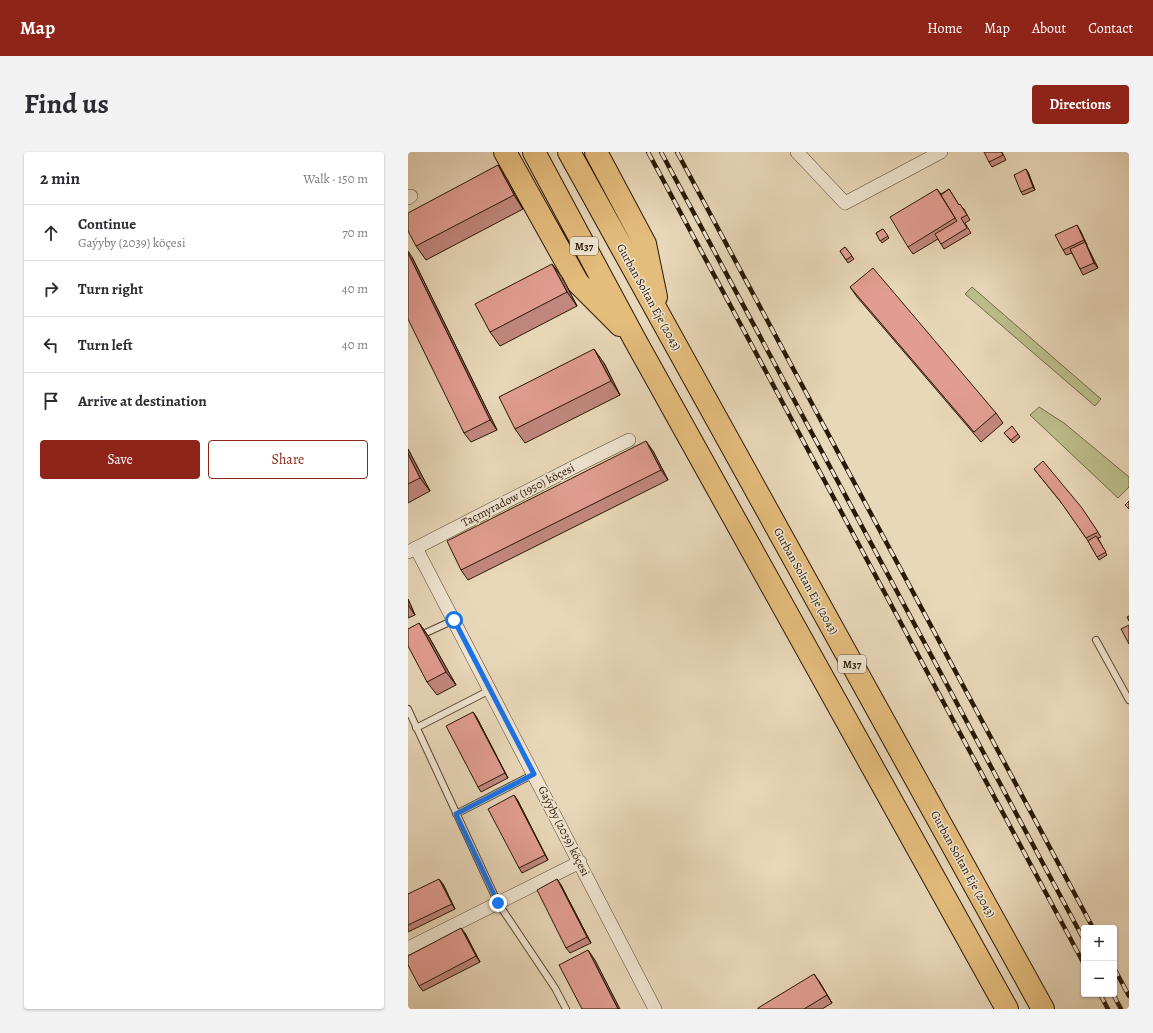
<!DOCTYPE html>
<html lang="en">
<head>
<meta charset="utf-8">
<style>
	:root { --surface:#fff; --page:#f2f2f3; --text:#2b2b33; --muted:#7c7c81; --line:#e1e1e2; --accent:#8f2418 }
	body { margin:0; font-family:Alegreya,serif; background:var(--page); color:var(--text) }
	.controls { position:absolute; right:12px; bottom:12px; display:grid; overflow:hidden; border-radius:4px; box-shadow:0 1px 3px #0004 }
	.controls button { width:36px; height:36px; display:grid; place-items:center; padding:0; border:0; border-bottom:1px solid var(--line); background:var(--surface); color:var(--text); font:20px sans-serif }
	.stop { position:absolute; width:12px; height:12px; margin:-9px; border:3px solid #1a73e8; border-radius:50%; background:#fff }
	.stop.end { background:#1a73e8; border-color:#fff; box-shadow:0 1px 4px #0008 }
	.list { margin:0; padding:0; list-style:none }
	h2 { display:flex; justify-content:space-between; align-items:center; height:52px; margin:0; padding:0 16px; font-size:17px }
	h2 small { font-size:13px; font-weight:400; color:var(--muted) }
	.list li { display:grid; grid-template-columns:26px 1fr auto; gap:12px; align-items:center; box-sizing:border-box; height:56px; padding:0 16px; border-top:1px solid var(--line) }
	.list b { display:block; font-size:15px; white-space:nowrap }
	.list p { margin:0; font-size:13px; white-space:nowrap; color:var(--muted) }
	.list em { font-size:13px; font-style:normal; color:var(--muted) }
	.actions { display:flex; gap:8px; padding:12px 16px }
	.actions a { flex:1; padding:9px 0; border:1px solid var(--accent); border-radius:4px; text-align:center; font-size:14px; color:var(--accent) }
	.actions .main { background:var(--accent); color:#fff }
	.icon { flex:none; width:22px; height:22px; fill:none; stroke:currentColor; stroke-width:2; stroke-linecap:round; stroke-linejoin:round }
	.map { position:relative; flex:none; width:721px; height:857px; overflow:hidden; border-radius:4px }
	header { display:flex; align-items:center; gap:24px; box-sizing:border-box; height:56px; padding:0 20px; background:var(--accent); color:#fff }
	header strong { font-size:19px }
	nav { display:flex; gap:22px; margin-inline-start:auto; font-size:14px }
	.intro { display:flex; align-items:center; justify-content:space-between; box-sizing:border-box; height:96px; padding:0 24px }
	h1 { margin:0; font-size:28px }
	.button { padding:10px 18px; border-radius:4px; background:var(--accent); color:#fff; font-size:14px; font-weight:700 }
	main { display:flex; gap:24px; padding:0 24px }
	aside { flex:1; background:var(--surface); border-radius:4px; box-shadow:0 1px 3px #0004 }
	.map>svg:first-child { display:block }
	.green { fill:#bcbd8b; stroke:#726a47 }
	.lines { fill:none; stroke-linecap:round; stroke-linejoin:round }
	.lane-casing { stroke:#594830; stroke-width:8 }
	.street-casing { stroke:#594830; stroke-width:14 }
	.highway-casing { stroke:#291803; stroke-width:24 }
	.lane { stroke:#f0e5d2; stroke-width:6 }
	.street { stroke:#f0e5d2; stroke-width:13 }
	.highway { stroke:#e4bc7c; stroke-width:22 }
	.rail-casing { stroke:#291803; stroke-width:4.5 }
	.rail { stroke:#f0e5d2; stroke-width:3; stroke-dasharray:9; stroke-linecap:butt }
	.wall { fill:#c2877e; stroke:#291803 }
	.shaded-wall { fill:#9e6e66; stroke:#291803 }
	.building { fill:#e19d92; stroke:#291803 }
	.route { stroke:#1a73e8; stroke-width:5 }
	.labels { text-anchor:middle; stroke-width:3; stroke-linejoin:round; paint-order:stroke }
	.shield { fill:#f0e5d2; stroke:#655641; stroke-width:1 }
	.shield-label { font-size:11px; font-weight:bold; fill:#291803 }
	.street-label { font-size:12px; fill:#291803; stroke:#f0e5d2 }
</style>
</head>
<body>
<header>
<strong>Map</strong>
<nav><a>Home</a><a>Map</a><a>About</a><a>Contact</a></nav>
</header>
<div class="intro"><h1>Find us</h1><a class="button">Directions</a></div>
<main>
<aside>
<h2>2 min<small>Walk · 150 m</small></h2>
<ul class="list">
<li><svg class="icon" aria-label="ahead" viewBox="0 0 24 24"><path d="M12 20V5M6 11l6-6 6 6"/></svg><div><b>Continue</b><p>Gaýyby (2039) köçesi</p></div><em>70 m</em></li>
<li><svg class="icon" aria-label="right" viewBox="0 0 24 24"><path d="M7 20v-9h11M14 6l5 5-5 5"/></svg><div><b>Turn right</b></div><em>40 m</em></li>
<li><svg class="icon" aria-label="left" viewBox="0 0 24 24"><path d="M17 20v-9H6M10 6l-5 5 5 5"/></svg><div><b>Turn left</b></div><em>40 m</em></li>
<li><svg class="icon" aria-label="arrive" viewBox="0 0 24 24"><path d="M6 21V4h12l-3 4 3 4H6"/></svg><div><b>Arrive at destination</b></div></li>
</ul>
<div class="actions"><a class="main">Save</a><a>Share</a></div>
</aside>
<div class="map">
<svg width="721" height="857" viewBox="0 0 721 857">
	<rect width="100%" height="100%" fill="#e8d7b9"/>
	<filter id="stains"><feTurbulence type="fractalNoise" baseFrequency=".005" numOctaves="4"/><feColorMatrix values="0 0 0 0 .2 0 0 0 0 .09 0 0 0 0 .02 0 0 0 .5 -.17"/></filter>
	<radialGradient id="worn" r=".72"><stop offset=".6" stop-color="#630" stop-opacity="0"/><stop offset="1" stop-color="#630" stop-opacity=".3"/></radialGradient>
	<!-- green -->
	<path class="green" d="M 564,135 L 693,247 L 687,254 L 557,142 Z
		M 631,255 L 656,271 L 721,325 L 721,335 L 710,346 L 622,263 Z"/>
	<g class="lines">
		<defs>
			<path id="lane" d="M 688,488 L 721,548
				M 0,489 L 46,468
				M 0,557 L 90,751 L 147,836 L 158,857
				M 8,576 L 82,538
				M 48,662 L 126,622"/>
			<path id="street" d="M 389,0 L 437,51 L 533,0
				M 0,46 L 3,44
				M 8,396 L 247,857
				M 0,400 L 168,314 L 221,288
				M 0,796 L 172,710"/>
			<path id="highway" d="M 97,0 L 170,131 L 212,173
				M 126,0 L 227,188 L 599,857
				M 161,0 L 635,857
				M 188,0 L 237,92 L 248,145"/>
		</defs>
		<!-- lane casing -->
		<use href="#lane" class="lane-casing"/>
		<!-- street casing -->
		<use href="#street" class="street-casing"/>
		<!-- highway casing -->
		<use href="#highway" class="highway-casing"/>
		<!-- lane -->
		<use href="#lane" class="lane"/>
		<!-- street -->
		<use href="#street" class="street"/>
		<!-- highway -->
		<use href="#highway" class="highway"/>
		<defs>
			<path id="rail" d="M 240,0 L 676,812
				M 253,0 L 676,788
				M 269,0 L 685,776
				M 706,816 L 721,844
				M 692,842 L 700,857
				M 705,842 L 713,857"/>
		</defs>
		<!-- rail casing -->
		<use href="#rail" class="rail-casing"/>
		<!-- rail -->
		<use href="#rail" class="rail"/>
	</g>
	<!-- wall -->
	<path class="wall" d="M 594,0 L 598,8 L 584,15 L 581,10 Z
		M 620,20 L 627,38 L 615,43 L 613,40 Z
		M 99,27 L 115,57 L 18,108 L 8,94 Z
		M 529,37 L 533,42 L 541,37 L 551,53 L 556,57 L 562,68 L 557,71 L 563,81 L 536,97 L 530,87 L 505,102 L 500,95 Z
		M 475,77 L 481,86 L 474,91 L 468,81 Z
		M 672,78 L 679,93 L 679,94 L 690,116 L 675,123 L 664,101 L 658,103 L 655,98 Z
		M 437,95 L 446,107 L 440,111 L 432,99 Z
		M 4,105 L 89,278 L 63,290 L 56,281 Z
		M 154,125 L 169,154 L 92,194 L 82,180 Z
		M 442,135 L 588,261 L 595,271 L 573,290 L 449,145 Z
		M 196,211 L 212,243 L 117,291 L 107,277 Z
		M 596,281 L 610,282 L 612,285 L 605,291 Z
		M 0,297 L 22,339 L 0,351 Z
		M 245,299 L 260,328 L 60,428 L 53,418 Z
		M 626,317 L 677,361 L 693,385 L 690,386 L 699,403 L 691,408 L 680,389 L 656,354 Z
		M 0,447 L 7,463 L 0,466 Z
		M 11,471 L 21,485 L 48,533 L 29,543 L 19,530 Z
		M 65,560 L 69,566 L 100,626 L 73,640 L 70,635 Z
		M 106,643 L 110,649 L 140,708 L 114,721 L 111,716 Z
		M 149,727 L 153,733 L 183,791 L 162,801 L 158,796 Z
		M 35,732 L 47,757 L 0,780 L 0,742 Z
		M 57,781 L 72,810 L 15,839 L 11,834 Z
		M 411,829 L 424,851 L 414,857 L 350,857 Z"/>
	<!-- shaded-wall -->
	<path class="shaded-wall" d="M 90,13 L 99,27 L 115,57 L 106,43 Z
		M 618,17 L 620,20 L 627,38 L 625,35 Z
		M 669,73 L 672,78 L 679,93 L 676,88 Z
		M 677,90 L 690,116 L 686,111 Z
		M 0,99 L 4,105 L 89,278 L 82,268 L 0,101 Z
		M 144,112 L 154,125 L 169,154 L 159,140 Z
		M 186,197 L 196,211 L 212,243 L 203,229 Z
		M 238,289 L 245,299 L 260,328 L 253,318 Z
		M 0,297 L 22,339 L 12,326 L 0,302 Z
		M 0,447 L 7,463 L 0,453 Z
		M 11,471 L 21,485 L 48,533 L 38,520 Z
		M 65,560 L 69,566 L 100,626 L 97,621 Z
		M 106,643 L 110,649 L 140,708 L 137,703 Z
		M 31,727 L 35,732 L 47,757 L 44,752 Z
		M 149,727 L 153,733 L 183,791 L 179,785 Z
		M 53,776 L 57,781 L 72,810 L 68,804 Z
		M 180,798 L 187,808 L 212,857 L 210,857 Z
		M 406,822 L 411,829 L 424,851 L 419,843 Z"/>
	<!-- building -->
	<path class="building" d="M 576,0 L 593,0 L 595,3 L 581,10 Z
		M 90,13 L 106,43 L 8,94 L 0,79 L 0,61 Z
		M 618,17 L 625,35 L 613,40 L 606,23 Z
		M 529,37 L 547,66 L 500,95 L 482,65 Z
		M 541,37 L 551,53 L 552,52 L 559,63 L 553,66 L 559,76 L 533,92 L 527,82 L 549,69 L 533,43 Z
		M 669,73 L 676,88 L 655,98 L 647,83 Z
		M 475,77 L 480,84 L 472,89 L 468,81 Z
		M 677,90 L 686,111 L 672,117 L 662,97 Z
		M 437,95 L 444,104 L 438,108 L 432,99 Z
		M 0,101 L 82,268 L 56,281 L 0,167 Z
		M 144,112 L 159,140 L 82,180 L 67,152 Z
		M 465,116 L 588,261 L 566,280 L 442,135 Z
		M 186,197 L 203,229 L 107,277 L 91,245 Z
		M 604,274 L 610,282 L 603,288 L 596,281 Z
		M 238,289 L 253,318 L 53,418 L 39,389 Z
		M 0,302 L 12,326 L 0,332 Z
		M 635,309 L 674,356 L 690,380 L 678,386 L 652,349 L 626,317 Z
		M 721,349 L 721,357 L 717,353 Z
		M 688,384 L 698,400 L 689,405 L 680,389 Z
		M 721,464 L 721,469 L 719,465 Z
		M 11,471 L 38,520 L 19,530 L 0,494 L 0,477 Z
		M 721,473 L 721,492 L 713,477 Z
		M 65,560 L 97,621 L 70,635 L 38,574 Z
		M 106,643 L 137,703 L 111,716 L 80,657 Z
		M 31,727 L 44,752 L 0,773 L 0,742 Z
		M 149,727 L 179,785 L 158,796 L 129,738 Z
		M 53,776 L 68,804 L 11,834 L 0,813 L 0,804 Z
		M 180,798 L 210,857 L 174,857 L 151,813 Z
		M 406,822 L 419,843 L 396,857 L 350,857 L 350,856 Z"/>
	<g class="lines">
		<!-- route -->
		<path class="route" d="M 46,468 L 126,622 L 48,662 L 90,751"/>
	</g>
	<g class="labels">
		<!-- shield labels -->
		<g class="shield">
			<rect x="162" y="85" width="28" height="18" rx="3"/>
			<rect x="430" y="503" width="28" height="18" rx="3"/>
		</g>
		<g class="shield-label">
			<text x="176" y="98">M37</text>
			<text x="444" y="516">M37</text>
		</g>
		<!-- street labels -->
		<g class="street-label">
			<text transform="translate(241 145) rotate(61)" y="4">Gurban Soltan Eje (2043)</text>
			<text transform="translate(110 343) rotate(-27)" y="4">Taçmyradow (1950) köçesi</text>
			<text transform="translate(398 429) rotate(61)" y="4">Gurban Soltan Eje (2043)</text>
			<text transform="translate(156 679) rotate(63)" y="4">Gaýyby (2039) köçesi</text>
			<text transform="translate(555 712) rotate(61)" y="4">Gurban Soltan Eje (2043)</text>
		</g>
	</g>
	<rect width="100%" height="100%" filter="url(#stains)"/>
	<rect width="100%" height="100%" fill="url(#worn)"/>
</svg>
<div class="controls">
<button>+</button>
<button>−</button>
</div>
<div class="stop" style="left:46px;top:468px"></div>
<div class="stop end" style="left:90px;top:751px"></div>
</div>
</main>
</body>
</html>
